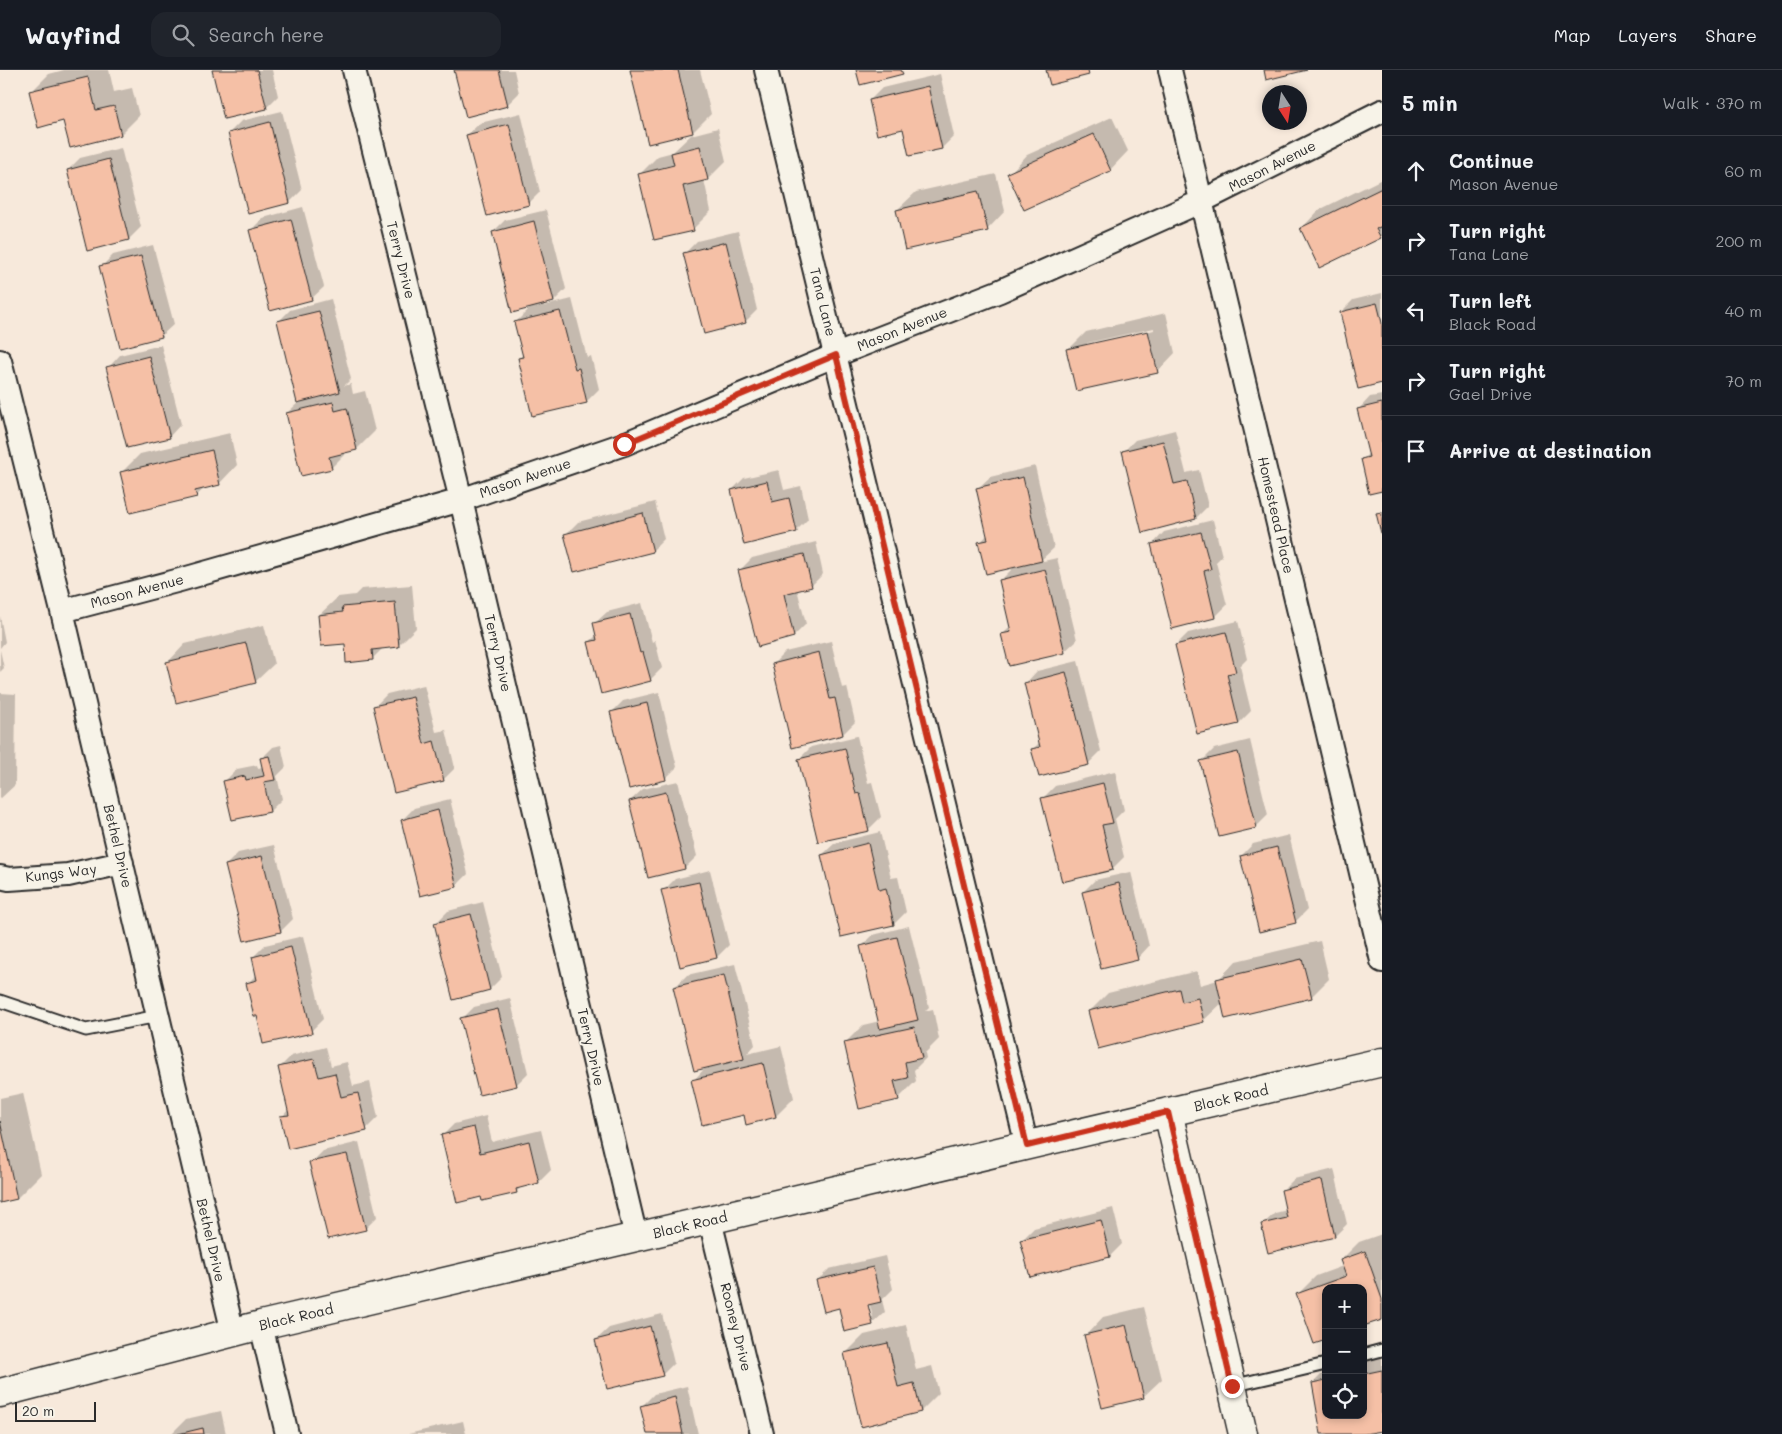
<!DOCTYPE html>
<html lang="en">
<head>
<meta charset="utf-8">
<style>
	:root { --surface:#171b24; --page:#20242c; --text:#f1f3f6; --muted:#9ea1a6; --line:#363941 }
	body { margin:0; font-family:Mali,sans-serif; background:var(--page); color:var(--text) }
	.controls { position:absolute; right:15px; bottom:15px; display:grid; overflow:hidden; border-radius:10px; box-shadow:0 2px 8px #0003 }
	.controls button { width:45px; height:45px; display:grid; place-items:center; padding:0; border:0; border-bottom:1px solid var(--line); background:var(--surface); color:var(--text); font:25px sans-serif }
	.compass { position:absolute; left:1262px; top:15px; width:45px; height:45px; border-radius:50%; background:var(--surface); box-shadow:0 2px 8px #0003; rotate:168deg }
	.scale { position:absolute; left:15px; bottom:12px; width:81px; box-sizing:border-box; padding-left:5px; border:2px solid #2b2b2b; border-top:0; font-size:14px; line-height:18px; white-space:nowrap; color:#2b2b2b; -webkit-text-stroke:4px #f7f3e8; paint-order:stroke }
	.stop { position:absolute; width:15px; height:15px; margin:-11px; border:4px solid #c8321e; border-radius:50%; background:#fff }
	.stop.end { background:#c8321e; border-color:#fff; box-shadow:0 1px 5px #0008 }
	.list { margin:0; padding:0; list-style:none }
	h2 { display:flex; justify-content:space-between; align-items:center; height:65px; margin:0; padding:0 20px; font-size:21px }
	h2 small { font-size:16px; font-weight:400; color:var(--muted) }
	.list li { display:grid; grid-template-columns:32px 1fr auto; gap:15px; align-items:center; box-sizing:border-box; height:70px; padding:0 20px; border-top:1px solid var(--line) }
	.list b { display:block; font-size:19px; white-space:nowrap }
	.list p { margin:0; font-size:16px; white-space:nowrap; color:var(--muted) }
	.list em { font-size:16px; font-style:normal; color:var(--muted) }
	.icon { flex:none; width:28px; height:28px; fill:none; stroke:currentColor; stroke-width:2; stroke-linecap:round; stroke-linejoin:round }
	.map { position:relative; flex:none; width:1382px; height:1364px; overflow:hidden }
	header { display:flex; align-items:center; gap:30px; box-sizing:border-box; height:70px; padding:0 25px; background:var(--surface); border-bottom:1px solid var(--line) }
	header strong { font-size:24px }
	nav { display:flex; gap:28px; margin-inline-start:auto; font-size:18px }
	.search { width:350px; height:45px; background:var(--page); display:flex; align-items:center; gap:12px; box-sizing:border-box; padding:0 18px; border-radius:15px; color:var(--muted); font-size:19px }
	main { display:flex }
	aside { flex:1; background:var(--surface) }
	.map>svg:first-child { display:block }
	.shadow { fill:#0003; fill-rule:evenodd }
	.building { fill:#f5c0a6; stroke:#2b2b2b }
	.lines { fill:none; stroke-linecap:round; stroke-linejoin:round }
	.lane-casing { stroke:#2b2b2b; stroke-width:15 }
	.street-casing { stroke:#2b2b2b; stroke-width:26 }
	.secondary-casing { stroke:#2b2b2b; stroke-width:31 }
	.lane { stroke:#f7f3e8; stroke-width:11 }
	.street { stroke:#f7f3e8; stroke-width:22 }
	.secondary { stroke:#f7f3e8; stroke-width:28 }
	.route { stroke:#c8321e; stroke-width:6 }
	.labels { text-anchor:middle; stroke-width:4; stroke-linejoin:round; paint-order:stroke }
	.street-label { font-size:14px; fill:#2b2b2b; stroke:#f7f3e8 }
</style>
</head>
<body>
<header>
<strong>Wayfind</strong>
<div class="search"><svg class="icon" aria-label="search" viewBox="0 0 24 24"><circle cx="10" cy="10" r="6"/><path d="M15 15l6 6"/></svg>Search here</div>
<nav><a>Map</a><a>Layers</a><a>Share</a></nav>
</header>
<main>
<div class="map">
<svg width="1382" height="1364" viewBox="0 0 1382 1364">
	<rect width="100%" height="100%" fill="#f7e9db"/>
	<filter id="ink" filterUnits="userSpaceOnUse"><feTurbulence type="fractalNoise" baseFrequency=".02" numOctaves="2"/><feDisplacementMap in="SourceGraphic" scale="10" xChannelSelector="R" yChannelSelector="G"/><feConvolveMatrix kernelMatrix="1 2 1 2 8 2 1 2 1" color-interpolation-filters="sRGB"/></filter>
	<g filter="url(#ink)">
		<!-- shadow -->
		<path class="shadow" d="M 64,0 L 109,0 L 114,22 L 132,18 L 139,46 L 121,64 L 64,50 L 31,22 L 49,4 Z
			M 213,0 L 272,0 L 278,26 L 266,38 Z
			M 455,0 L 514,0 L 519,23 L 507,35 Z
			M 631,0 L 700,0 L 711,44 L 693,62 Z
			M 940,4 L 954,66 L 942,78 L 903,58 L 870,30 L 882,18 Z
			M 282,41 L 302,120 L 290,132 L 249,143 L 229,63 L 241,51 Z
			M 521,43 L 540,122 L 528,134 L 467,65 L 480,53 Z
			M 1112,47 L 1128,81 L 1110,100 L 1009,104 L 1027,85 Z
			M 718,58 L 726,91 L 708,109 L 704,110 L 711,141 L 693,159 L 640,104 L 658,86 L 673,82 L 691,65 ZM 680,93 L 681,95 L 659,100 L 659,98 Z
			M 121,78 L 141,157 L 129,169 L 88,180 L 68,100 L 80,88 Z
			M 996,104 L 1005,141 L 987,160 L 897,140 L 916,122 Z
			M 1382,109 L 1382,165 L 1380,167 L 1301,159 L 1319,140 Z
			M 303,137 L 324,217 L 311,229 L 251,160 L 263,148 Z
			M 546,140 L 566,219 L 554,231 L 544,234 L 544,236 L 572,229 L 587,288 L 591,286 L 599,319 L 587,331 L 533,345 L 519,288 L 524,284 L 516,252 L 531,237 L 493,162 L 505,150 Z
			M 738,161 L 757,240 L 745,252 L 685,183 L 697,171 Z
			M 153,175 L 174,254 L 161,266 L 101,197 L 113,185 Z
			M 1382,223 L 1382,311 L 1341,242 L 1353,230 Z
			M 331,229 L 351,309 L 344,316 L 351,314 L 353,324 L 365,321 L 375,361 L 357,379 L 348,381 L 331,398 L 287,343 L 299,332 L 278,252 L 290,240 Z
			M 1166,243 L 1175,283 L 1157,302 L 1068,280 L 1086,262 ZM 1154,258 L 1154,260 L 1087,276 L 1087,273 Z
			M 161,275 L 181,354 L 169,367 L 108,298 L 120,285 Z
			M 1382,325 L 1382,419 L 1362,390 L 1369,383 L 1358,340 L 1370,327 Z
			M 1175,360 L 1186,403 L 1199,400 L 1208,436 L 1196,448 L 1123,382 L 1135,370 Z
			M 230,363 L 237,395 L 219,414 L 206,417 L 196,426 L 122,402 L 140,384 Z
			M 1035,396 L 1054,478 L 1039,492 L 1057,488 L 1077,570 L 1064,582 L 1002,565 L 1011,556 L 1000,511 L 1015,496 L 980,473 L 988,464 L 977,419 L 990,407 Z
			M 779,400 L 784,420 L 801,416 L 808,449 L 796,461 L 732,420 L 744,408 Z
			M 655,432 L 664,469 L 652,481 L 566,464 L 578,452 Z
			M 1213,450 L 1222,486 L 1216,492 L 1227,535 L 1215,547 L 1152,475 L 1164,462 Z
			M 816,472 L 823,504 L 811,516 L 797,519 L 806,554 L 794,566 L 758,575 L 740,500 L 752,488 Z
			M 412,515 L 416,558 L 398,576 L 384,577 L 372,589 L 346,573 L 319,545 L 338,527 L 355,525 L 361,519 Z
			M 642,533 L 652,572 L 655,570 L 662,598 L 650,610 L 589,572 L 597,565 L 594,554 L 607,542 Z
			M 0,546 L 5,572 L 0,578 Z
			M 1238,551 L 1247,589 L 1240,596 L 1251,641 L 1239,653 L 1176,575 L 1188,563 Z
			M 264,555 L 274,594 L 255,612 L 167,593 L 185,574 Z
			M 831,571 L 842,618 L 847,617 L 855,652 L 843,664 L 773,594 L 785,582 Z
			M 0,580 L 4,598 L 0,602 Z
			M 1078,591 L 1101,681 L 1089,693 L 1033,679 L 1040,672 L 1025,614 L 1037,601 Z
			M 424,615 L 436,662 L 446,660 L 455,698 L 443,710 L 375,636 L 387,624 Z
			M 659,622 L 677,697 L 665,709 L 611,643 L 623,631 Z
			M 0,623 L 16,624 L 15,715 L 0,729 Z
			M 857,666 L 868,713 L 872,712 L 881,747 L 869,759 L 819,771 L 799,689 L 811,677 Z
			M 1250,670 L 1268,745 L 1256,757 L 1202,691 L 1214,679 Z
			M 281,675 L 286,697 L 277,706 L 282,729 L 270,741 L 225,711 L 237,699 L 257,695 L 258,698 L 263,697 L 261,689 L 273,677 Z
			M 1115,701 L 1124,740 L 1115,749 L 1124,787 L 1112,799 L 1043,728 L 1055,716 Z
			M 678,711 L 697,786 L 685,798 L 630,731 L 643,719 Z
			M 450,729 L 468,804 L 456,816 L 402,750 L 414,738 Z
			M 880,762 L 891,808 L 898,807 L 906,842 L 894,854 L 842,866 L 822,785 L 835,773 Z
			M 1289,765 L 1307,840 L 1295,852 L 1241,786 L 1253,774 Z
			M 274,775 L 293,849 L 281,861 L 226,795 L 238,783 Z
			M 710,800 L 729,875 L 717,887 L 663,821 L 675,809 Z
			M 1131,802 L 1149,876 L 1137,889 L 1083,822 L 1095,810 Z
			M 483,832 L 502,907 L 490,919 L 454,928 L 436,853 L 448,841 Z
			M 909,856 L 929,937 L 925,941 L 933,939 L 939,969 L 925,983 L 926,988 L 914,1000 L 916,1011 L 898,1029 L 845,973 L 863,955 L 880,951 L 861,877 L 873,865 Z
			M 303,866 L 323,949 L 311,961 L 258,944 L 248,913 L 257,904 L 253,887 L 265,875 Z
			M 1320,871 L 1329,909 L 1311,927 L 1223,932 L 1203,951 L 1090,941 L 1108,923 L 1197,901 L 1200,915 L 1218,910 L 1236,891 Z
			M 735,894 L 755,975 L 747,984 L 781,976 L 794,1028 L 776,1046 L 745,1043 L 693,1011 L 707,996 L 675,917 L 687,905 Z
			M 510,928 L 528,1003 L 516,1015 L 462,949 L 474,937 Z
			M 326,977 L 331,996 L 347,992 L 353,1016 L 370,1012 L 378,1047 L 366,1059 L 282,1047 L 289,1039 L 279,998 L 291,986 Z
			M 23,1023 L 41,1104 L 17,1128 L 0,1131 L 0,1028 Z
			M 486,1046 L 492,1072 L 541,1060 L 551,1100 L 539,1112 L 522,1116 L 516,1122 L 442,1066 L 454,1054 Z
			M 359,1072 L 377,1147 L 365,1159 L 311,1093 L 323,1081 Z
			M 1334,1099 L 1347,1154 L 1335,1166 L 1269,1181 L 1262,1155 L 1275,1143 L 1287,1140 L 1282,1121 L 1294,1109 Z
			M 1113,1138 L 1122,1174 L 1110,1186 L 1022,1170 L 1034,1158 Z
			M 1382,1164 L 1382,1248 L 1363,1218 L 1326,1218 L 1298,1224 L 1316,1206 L 1343,1196 L 1341,1190 L 1359,1172 Z
			M 885,1186 L 893,1219 L 882,1230 L 885,1242 L 872,1254 L 840,1237 L 817,1211 L 829,1199 ZM 866,1229 L 868,1229 L 873,1247 L 870,1247 Z
			M 1144,1237 L 1162,1309 L 1143,1327 L 1085,1266 L 1103,1247 Z
			M 662,1244 L 674,1293 L 662,1305 L 596,1270 L 609,1258 Z
			M 906,1255 L 916,1300 L 932,1296 L 939,1323 L 921,1341 L 845,1284 L 864,1265 Z
			M 1382,1286 L 1382,1359 L 1357,1364 L 1322,1364 L 1313,1313 L 1326,1300 L 1326,1345 L 1363,1345 L 1363,1289 Z
			M 687,1316 L 698,1364 L 649,1364 L 642,1336 L 654,1324 Z
			M 221,1341 L 226,1364 L 171,1364 L 186,1349 Z
			M 463,1351 L 466,1364 L 408,1364 Z"/>
		<!-- building -->
		<path class="building" d="M 212,0 L 257,0 L 267,39 L 224,49 Z
			M 454,0 L 499,0 L 508,36 L 466,47 Z
			M 630,0 L 678,0 L 693,63 L 648,74 Z
			M 856,0 L 901,0 L 903,4 L 860,15 Z
			M 1046,0 L 1088,0 L 1089,5 L 1050,15 Z
			M 1264,0 L 1307,0 L 1266,10 Z
			M 88,7 L 96,40 L 114,36 L 121,65 L 70,78 L 63,51 L 38,58 L 29,21 Z
			M 928,16 L 942,79 L 909,86 L 903,59 L 877,65 L 869,30 Z
			M 270,52 L 290,133 L 248,144 L 228,63 Z
			M 509,54 L 529,135 L 487,146 L 466,65 Z
			M 1094,64 L 1111,101 L 1024,140 L 1007,103 Z
			M 700,76 L 708,110 L 683,116 L 694,161 L 654,170 L 638,104 L 674,95 L 671,83 Z
			M 109,89 L 129,170 L 87,181 L 67,100 Z
			M 1382,118 L 1382,156 L 1376,159 L 1381,168 L 1319,198 L 1300,158 Z
			M 978,121 L 988,161 L 905,180 L 896,140 Z
			M 291,149 L 312,230 L 270,241 L 249,160 Z
			M 534,151 L 554,232 L 512,243 L 492,162 Z
			M 726,172 L 746,253 L 704,264 L 683,183 Z
			M 141,186 L 162,267 L 120,278 L 99,196 Z
			M 1377,233 L 1382,253 L 1382,313 L 1358,319 L 1340,242 Z
			M 319,241 L 340,322 L 297,333 L 277,251 Z
			M 560,241 L 575,299 L 579,298 L 587,333 L 532,346 L 518,288 L 523,287 L 514,252 Z
			M 1148,261 L 1158,303 L 1076,321 L 1066,279 Z
			M 149,286 L 170,368 L 127,378 L 106,297 Z
			M 333,332 L 335,341 L 347,338 L 357,380 L 329,387 L 332,399 L 301,406 L 286,343 Z
			M 1382,333 L 1382,421 L 1369,424 L 1361,389 L 1369,387 L 1357,339 Z
			M 1163,371 L 1174,414 L 1187,411 L 1196,449 L 1142,463 L 1122,381 Z
			M 212,380 L 220,415 L 195,421 L 197,427 L 130,443 L 120,402 Z
			M 1023,407 L 1042,491 L 986,504 L 978,472 L 988,470 L 976,418 Z
			M 767,411 L 772,432 L 789,428 L 797,462 L 744,475 L 731,420 Z
			M 1382,442 L 1382,467 L 1376,443 Z
			M 643,443 L 653,482 L 574,502 L 564,464 Z
			M 1201,462 L 1211,499 L 1204,501 L 1215,548 L 1172,559 L 1151,474 Z
			M 804,484 L 812,517 L 784,524 L 794,567 L 758,577 L 738,500 Z
			M 1045,499 L 1065,583 L 1009,596 L 1001,564 L 1011,562 L 999,510 Z
			M 395,532 L 399,577 L 372,580 L 373,590 L 346,593 L 345,574 L 321,576 L 318,545 L 343,542 L 342,537 Z
			M 630,544 L 640,583 L 643,582 L 651,611 L 601,624 L 588,572 L 597,570 L 593,553 Z
			M 1226,562 L 1236,602 L 1227,604 L 1239,654 L 1197,664 L 1175,575 Z
			M 246,573 L 256,613 L 176,633 L 166,592 Z
			M 819,582 L 830,629 L 835,628 L 843,665 L 792,678 L 772,594 Z
			M 1066,602 L 1089,695 L 1039,707 L 1031,679 L 1040,677 L 1024,613 Z
			M 413,627 L 424,674 L 434,671 L 444,711 L 394,723 L 373,636 Z
			M 647,633 L 666,710 L 629,719 L 610,642 Z
			M 845,678 L 856,724 L 860,723 L 869,761 L 818,772 L 798,689 Z
			M 1238,682 L 1257,758 L 1219,767 L 1200,691 Z
			M 269,686 L 275,710 L 264,712 L 270,742 L 232,750 L 223,711 L 245,706 L 246,710 L 264,706 L 260,688 Z
			M 1103,713 L 1113,753 L 1102,755 L 1113,800 L 1062,812 L 1041,728 Z
			M 666,722 L 685,799 L 648,808 L 629,731 Z
			M 438,740 L 457,817 L 420,826 L 401,750 Z
			M 868,773 L 879,820 L 886,818 L 894,855 L 841,867 L 821,785 Z
			M 1277,777 L 1296,853 L 1259,862 L 1240,786 Z
			M 262,786 L 281,862 L 244,871 L 225,795 Z
			M 699,812 L 717,888 L 680,897 L 661,820 Z
			M 1119,813 L 1138,890 L 1101,899 L 1082,822 Z
			M 471,844 L 490,920 L 453,930 L 434,853 Z
			M 897,867 L 918,950 L 880,959 L 860,876 Z
			M 291,877 L 312,963 L 263,974 L 257,946 L 254,946 L 246,913 L 257,910 L 252,887 Z
			M 1302,889 L 1312,928 L 1225,949 L 1216,909 Z
			M 724,905 L 744,989 L 694,1001 L 673,917 Z
			M 1179,919 L 1182,932 L 1198,928 L 1204,952 L 1098,979 L 1088,941 Z
			M 498,939 L 517,1016 L 479,1025 L 460,948 Z
			M 914,957 L 922,988 L 905,992 L 908,1008 L 894,1011 L 899,1030 L 859,1039 L 844,972 Z
			M 314,989 L 319,1007 L 335,1003 L 341,1027 L 358,1023 L 367,1061 L 288,1079 L 280,1046 L 289,1045 L 278,997 Z
			M 763,993 L 776,1047 L 746,1055 L 744,1045 L 702,1055 L 691,1010 Z
			M 0,1051 L 17,1129 L 0,1133 Z
			M 474,1057 L 480,1083 L 529,1071 L 539,1113 L 516,1119 L 517,1123 L 482,1131 L 481,1127 L 457,1133 L 441,1065 Z
			M 347,1084 L 366,1160 L 328,1169 L 309,1092 Z
			M 1322,1110 L 1335,1167 L 1268,1183 L 1261,1154 L 1287,1148 L 1281,1120 Z
			M 1101,1150 L 1110,1187 L 1030,1207 L 1020,1170 Z
			M 1365,1181 L 1382,1229 L 1382,1250 L 1363,1256 L 1363,1218 L 1326,1218 L 1326,1270 L 1314,1274 L 1296,1224 L 1346,1206 L 1340,1190 Z
			M 873,1197 L 881,1232 L 868,1235 L 873,1255 L 844,1262 L 839,1238 L 824,1242 L 816,1210 Z
			M 1126,1255 L 1144,1328 L 1102,1338 L 1084,1265 Z
			M 650,1256 L 663,1306 L 607,1319 L 595,1270 Z
			M 888,1273 L 898,1317 L 914,1313 L 921,1342 L 861,1357 L 844,1283 Z
			M 1382,1300 L 1382,1361 L 1364,1364 L 1321,1364 L 1312,1313 L 1326,1310 L 1326,1345 L 1363,1345 L 1363,1304 Z
			M 675,1327 L 683,1364 L 647,1364 L 640,1336 Z
			M 203,1358 L 204,1364 L 178,1364 Z"/>
		<g class="lines">
			<defs>
				<path id="lane" d="M 0,931 L 86,960 L 158,946
					M 1363,1285 L 1382,1280
					M 1232,1316 L 1326,1294"/>
				<path id="street" d="M 354,0 L 461,430 L 636,1167
					M 766,0 L 1027,1076
					M 1170,0 L 1382,891
					M 0,291 L 62,541 L 233,1263
					M 62,541 L 180,510 L 461,430 L 624,374 L 836,285 L 1000,221 L 1202,131 L 1382,41
					M 0,807 L 9,809 L 68,805 L 122,793
					M 710,1150 L 762,1364
					M 261,1255 L 287,1364"/>
				<path id="secondary" d="M 1168,1042 L 1243,1364
					M 0,1323 L 261,1255 L 1382,992"/>
			</defs>
			<!-- lane casing -->
			<use href="#lane" class="lane-casing"/>
			<!-- street casing -->
			<use href="#street" class="street-casing"/>
			<!-- secondary casing -->
			<use href="#secondary" class="secondary-casing"/>
			<!-- lane -->
			<use href="#lane" class="lane"/>
			<!-- street -->
			<use href="#street" class="street"/>
			<!-- secondary -->
			<use href="#secondary" class="secondary"/>
		</g>
	</g>
	<g class="lines" filter="url(#ink)">
		<!-- route -->
		<path class="route" d="M 624,374 L 836,285 L 1027,1076 L 1168,1042 L 1232,1316"/>
	</g>
	<g class="labels">
		<!-- street labels -->
		<g class="street-label">
			<text transform="translate(1272 96) rotate(-27)" y="5">Mason Avenue</text>
			<text transform="translate(401 190) rotate(76)" y="5">Terry Drive</text>
			<text transform="translate(823 232) rotate(76)" y="5">Tana Lane</text>
			<text transform="translate(902 259) rotate(-22)" y="5">Mason Avenue</text>
			<text transform="translate(525 408) rotate(-19)" y="5">Mason Avenue</text>
			<text transform="translate(1276 445) rotate(77)" y="5">Homestead Place</text>
			<text transform="translate(137 521) rotate(-15)" y="5">Mason Avenue</text>
			<text transform="translate(498 583) rotate(77)" y="5">Terry Drive</text>
			<text transform="translate(118 776) rotate(77)" y="5">Bethel Drive</text>
			<text transform="translate(61 803) rotate(-7)" y="5">Kungs Way</text>
			<text transform="translate(591 977) rotate(77)" y="5">Terry Drive</text>
			<text transform="translate(1231 1028) rotate(-13)" y="5">Black Road</text>
			<text transform="translate(690 1155) rotate(-13)" y="5">Black Road</text>
			<text transform="translate(211 1170) rotate(77)" y="5">Bethel Drive</text>
			<text transform="translate(296 1247) rotate(-13)" y="5">Black Road</text>
			<text transform="translate(736 1257) rotate(76)" y="5">Rooney Drive</text>
		</g>
	</g>
</svg>
<div class="controls">
<button>+</button>
<button>−</button>
<button><svg class="icon" aria-label="locate" viewBox="0 0 24 24"><circle cx="12" cy="12" r="6"/><path d="M12 2v4M12 18v4M2 12h4M18 12h4"/></svg></button>
</div>
<svg class="compass" viewBox="-18 -18 36 36"><path d="M0-13l5 13h-10z" fill="#e53935"/><path d="M0 13l5-13h-10z" fill="#9ea1a6"/></svg>
<div class="scale">20 m</div>
<div class="stop" style="left:624px;top:374px"></div>
<div class="stop end" style="left:1232px;top:1316px"></div>
</div>
<aside>
<h2>5 min<small>Walk · 370 m</small></h2>
<ul class="list">
<li><svg class="icon" aria-label="ahead" viewBox="0 0 24 24"><path d="M12 20V5M6 11l6-6 6 6"/></svg><div><b>Continue</b><p>Mason Avenue</p></div><em>60 m</em></li>
<li><svg class="icon" aria-label="right" viewBox="0 0 24 24"><path d="M7 20v-9h11M14 6l5 5-5 5"/></svg><div><b>Turn right</b><p>Tana Lane</p></div><em>200 m</em></li>
<li><svg class="icon" aria-label="left" viewBox="0 0 24 24"><path d="M17 20v-9H6M10 6l-5 5 5 5"/></svg><div><b>Turn left</b><p>Black Road</p></div><em>40 m</em></li>
<li><svg class="icon" aria-label="right" viewBox="0 0 24 24"><path d="M7 20v-9h11M14 6l5 5-5 5"/></svg><div><b>Turn right</b><p>Gael Drive</p></div><em>70 m</em></li>
<li><svg class="icon" aria-label="arrive" viewBox="0 0 24 24"><path d="M6 21V4h12l-3 4 3 4H6"/></svg><div><b>Arrive at destination</b></div></li>
</ul>
</aside>
</main>
</body>
</html>
